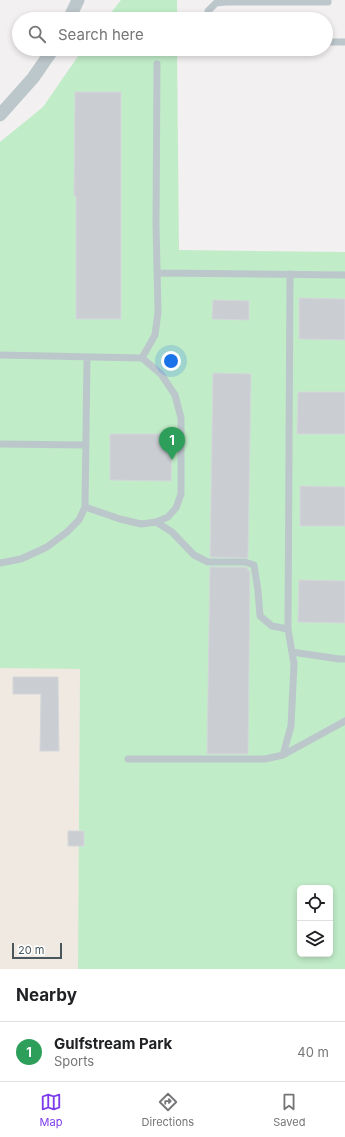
<!DOCTYPE html>
<html lang="en">
<head>
<meta charset="utf-8">
<style>
	:root { --surface:#fff; --page:#f2f2f2; --text:#202124; --muted:#757577; --line:#e0e0e0; --accent:#7c3aed }
	body { margin:0; font-family:Inter,sans-serif; background:var(--page); color:var(--text) }
	.controls { position:absolute; right:12px; bottom:12px; display:grid; overflow:hidden; border-radius:6px; box-shadow:0 2px 6px #0003 }
	.controls button { width:36px; height:36px; display:grid; place-items:center; padding:0; border:0; border-bottom:1px solid var(--line); background:var(--surface); color:var(--text); font:20px sans-serif }
	.scale { position:absolute; left:12px; bottom:10px; width:50px; box-sizing:border-box; padding-left:4px; border:2px solid #49575c; border-top:0; font-size:11px; line-height:14px; white-space:nowrap; color:#49575c; -webkit-text-stroke:3px #fff; paint-order:stroke }
	.you { position:absolute; left:171px; top:361px; width:14px; height:14px; margin:-10px; border:3px solid #fff; border-radius:50%; background:#1a73e8; box-shadow:0 0 0 6px #1a73e833 }
	.badge { display:grid; place-items:center; width:26px; height:26px; border-radius:50%; background:var(--accent); color:#fff; font-size:13px; font-weight:700 }
	.pin { position:absolute; translate:-50% -33px; filter:drop-shadow(0 1px 2px #0008) }
	.pin::after { content:''; position:absolute; top:21px; width:14px; height:12px; background:inherit; clip-path:polygon(0 0,100% 0,50% 100%) }
	.list { margin:0; padding:0; list-style:none }
	h2 { display:flex; justify-content:space-between; align-items:center; height:52px; margin:0; padding:0 16px; font-size:17px }
	h2 small { font-size:13px; font-weight:400; color:var(--muted) }
	.list li { display:grid; grid-template-columns:26px 1fr auto; gap:12px; align-items:center; box-sizing:border-box; height:60px; padding:0 16px; border-top:1px solid var(--line) }
	.list b { display:block; font-size:15px; white-space:nowrap }
	.list p { margin:0; font-size:13px; white-space:nowrap; color:var(--muted) }
	.list em { font-size:13px; font-style:normal; color:var(--muted) }
	.icon { flex:none; width:22px; height:22px; fill:none; stroke:currentColor; stroke-width:2; stroke-linecap:round; stroke-linejoin:round }
	.map { position:relative; flex:none; width:345px; height:969px; overflow:hidden }
	.search { position:absolute; background:var(--surface); box-shadow:0 2px 6px #0003; left:12px; right:12px; top:12px; height:44px; display:flex; align-items:center; gap:10px; box-sizing:border-box; padding:0 14px; border-radius:22px; color:var(--muted); font-size:15px }
	.sheet { height:112px; background:var(--surface) }
	nav { display:flex; justify-content:space-around; align-items:center; box-sizing:border-box; height:56px; border-top:1px solid var(--line); background:var(--surface); font-size:11px; color:var(--muted) }
	nav a { display:grid; justify-items:center; gap:2px }
	nav .on { color:var(--accent) }
	.map>svg:first-child { display:block }
	.commercial { fill:#f0e9e1; fill-rule:evenodd }
	.grass { fill:#c1ecc8; fill-rule:evenodd }
	.building { fill:#caced2; stroke:#d4d7da }
	.lines { fill:none; stroke-linecap:round; stroke-linejoin:round }
	.service { stroke:#bcc7cb; stroke-width:7 }
	.minor { stroke:#bcc7cb; stroke-width:13 }
</style>
</head>
<body>
<div class="map">
<svg width="345" height="969" viewBox="0 0 345 969">
	<rect width="100%" height="100%" fill="#f2f0f0"/>
	<!-- commercial -->
	<path class="commercial" d="M 0,557 L 345,742 L 345,969 L 0,969 ZM 300,888 L 330,888 L 330,954 L 300,954 Z"/>
	<!-- grass -->
	<path class="grass" d="M 121,0 L 177,0 L 177,19 L 106,19 Z
		M 83,49 L 177,49 L 179,250 L 345,252 L 345,969 L 78,969 L 80,669 L 0,668 L 0,142 L 43,107 ZM 300,888 L 330,888 L 330,954 L 300,954 Z"/>
	<!-- building -->
	<path class="building" d="M 75,92 L 121,92 L 121,319 L 76,319 L 76,196 L 74,196 Z
		M 299,298 L 345,299 L 345,340 L 299,339 Z
		M 213,300 L 249,301 L 249,320 L 212,319 Z
		M 213,373 L 251,374 L 248,558 L 210,557 Z
		M 298,392 L 345,392 L 345,434 L 297,434 Z
		M 110,434 L 172,434 L 171,481 L 110,480 Z
		M 300,486 L 345,487 L 345,526 L 300,526 Z
		M 210,567 L 244,567 L 248,568 L 248,571 L 250,571 L 248,754 L 207,754 Z
		M 299,580 L 345,581 L 345,623 L 298,622 Z
		M 13,677 L 58,677 L 59,751 L 40,751 L 41,694 L 13,694 Z
		M 68,831 L 84,831 L 84,846 L 68,846 Z"/>
	<g class="lines">
		<!-- service -->
		<path class="service" d="M 226,0 L 226,2 L 328,2 L 328,0
			M 208,19 L 208,11 L 216,3 L 226,2
			M 326,42 L 345,42
			M 158,273 L 345,275
			M 0,355 L 142,358
			M 0,444 L 85,445
			M 85,507 L 120,519 L 141,524 L 156,522 L 168,517 L 176,508 L 181,494 L 181,418 L 175,395 L 161,374 L 142,358 L 155,335 L 158,312 L 156,224 L 157,64
			M 156,522 L 172,532 L 194,555 L 208,562 L 245,562 L 254,565 L 258,591 L 260,616 L 272,626 L 288,629
			M 0,563 L 21,559 L 47,547 L 67,532 L 79,520 L 85,507 L 87,358
			M 292,652 L 339,659 L 345,659
			M 283,755 L 345,721
			M 128,759 L 265,759 L 283,755 L 291,726 L 294,664 L 288,629 L 290,274"/>
		<!-- minor -->
		<path class="minor" d="M 69,19 L 78,0
			M 0,115 L 33,78 L 53,49"/>
	</g>
</svg>
<div class="controls">
<button><svg class="icon" aria-label="locate" viewBox="0 0 24 24"><circle cx="12" cy="12" r="6"/><path d="M12 2v4M12 18v4M2 12h4M18 12h4"/></svg></button>
<button><svg class="icon" aria-label="layers" viewBox="0 0 24 24"><path d="M12 4l9 5-9 5-9-5zM3 14l9 5 9-5"/></svg></button>
</div>
<div class="scale">20 m</div>
<div class="you"></div>
<div class="pin badge" style="left:172px;top:460px;background:#2e9e5b">1</div>
<div class="search"><svg class="icon" aria-label="search" viewBox="0 0 24 24"><circle cx="10" cy="10" r="6"/><path d="M15 15l6 6"/></svg>Search here</div>
</div>
<section class="sheet">
<h2>Nearby<small></small></h2>
<ul class="list">
<li><span class="badge" style="background:#2e9e5b">1</span><div><b>Gulfstream Park</b><p>Sports</p></div><em>40 m</em></li>
</ul>
</section>
<nav>
<a class="on"><svg class="icon" aria-label="map" viewBox="0 0 24 24"><path d="M3 6l6-2 6 2 6-2v14l-6 2-6-2-6 2zM9 4v14M15 6v14"/></svg>Map</a>
<a><svg class="icon" aria-label="directions" viewBox="0 0 24 24"><path d="M12 3l9 9-9 9-9-9zM9 14v-3h6M13 9l2 2-2 2"/></svg>Directions</a>
<a><svg class="icon" aria-label="saved" viewBox="0 0 24 24"><path d="M7 4h10v16l-5-4-5 4z"/></svg>Saved</a>
</nav>
</body>
</html>
